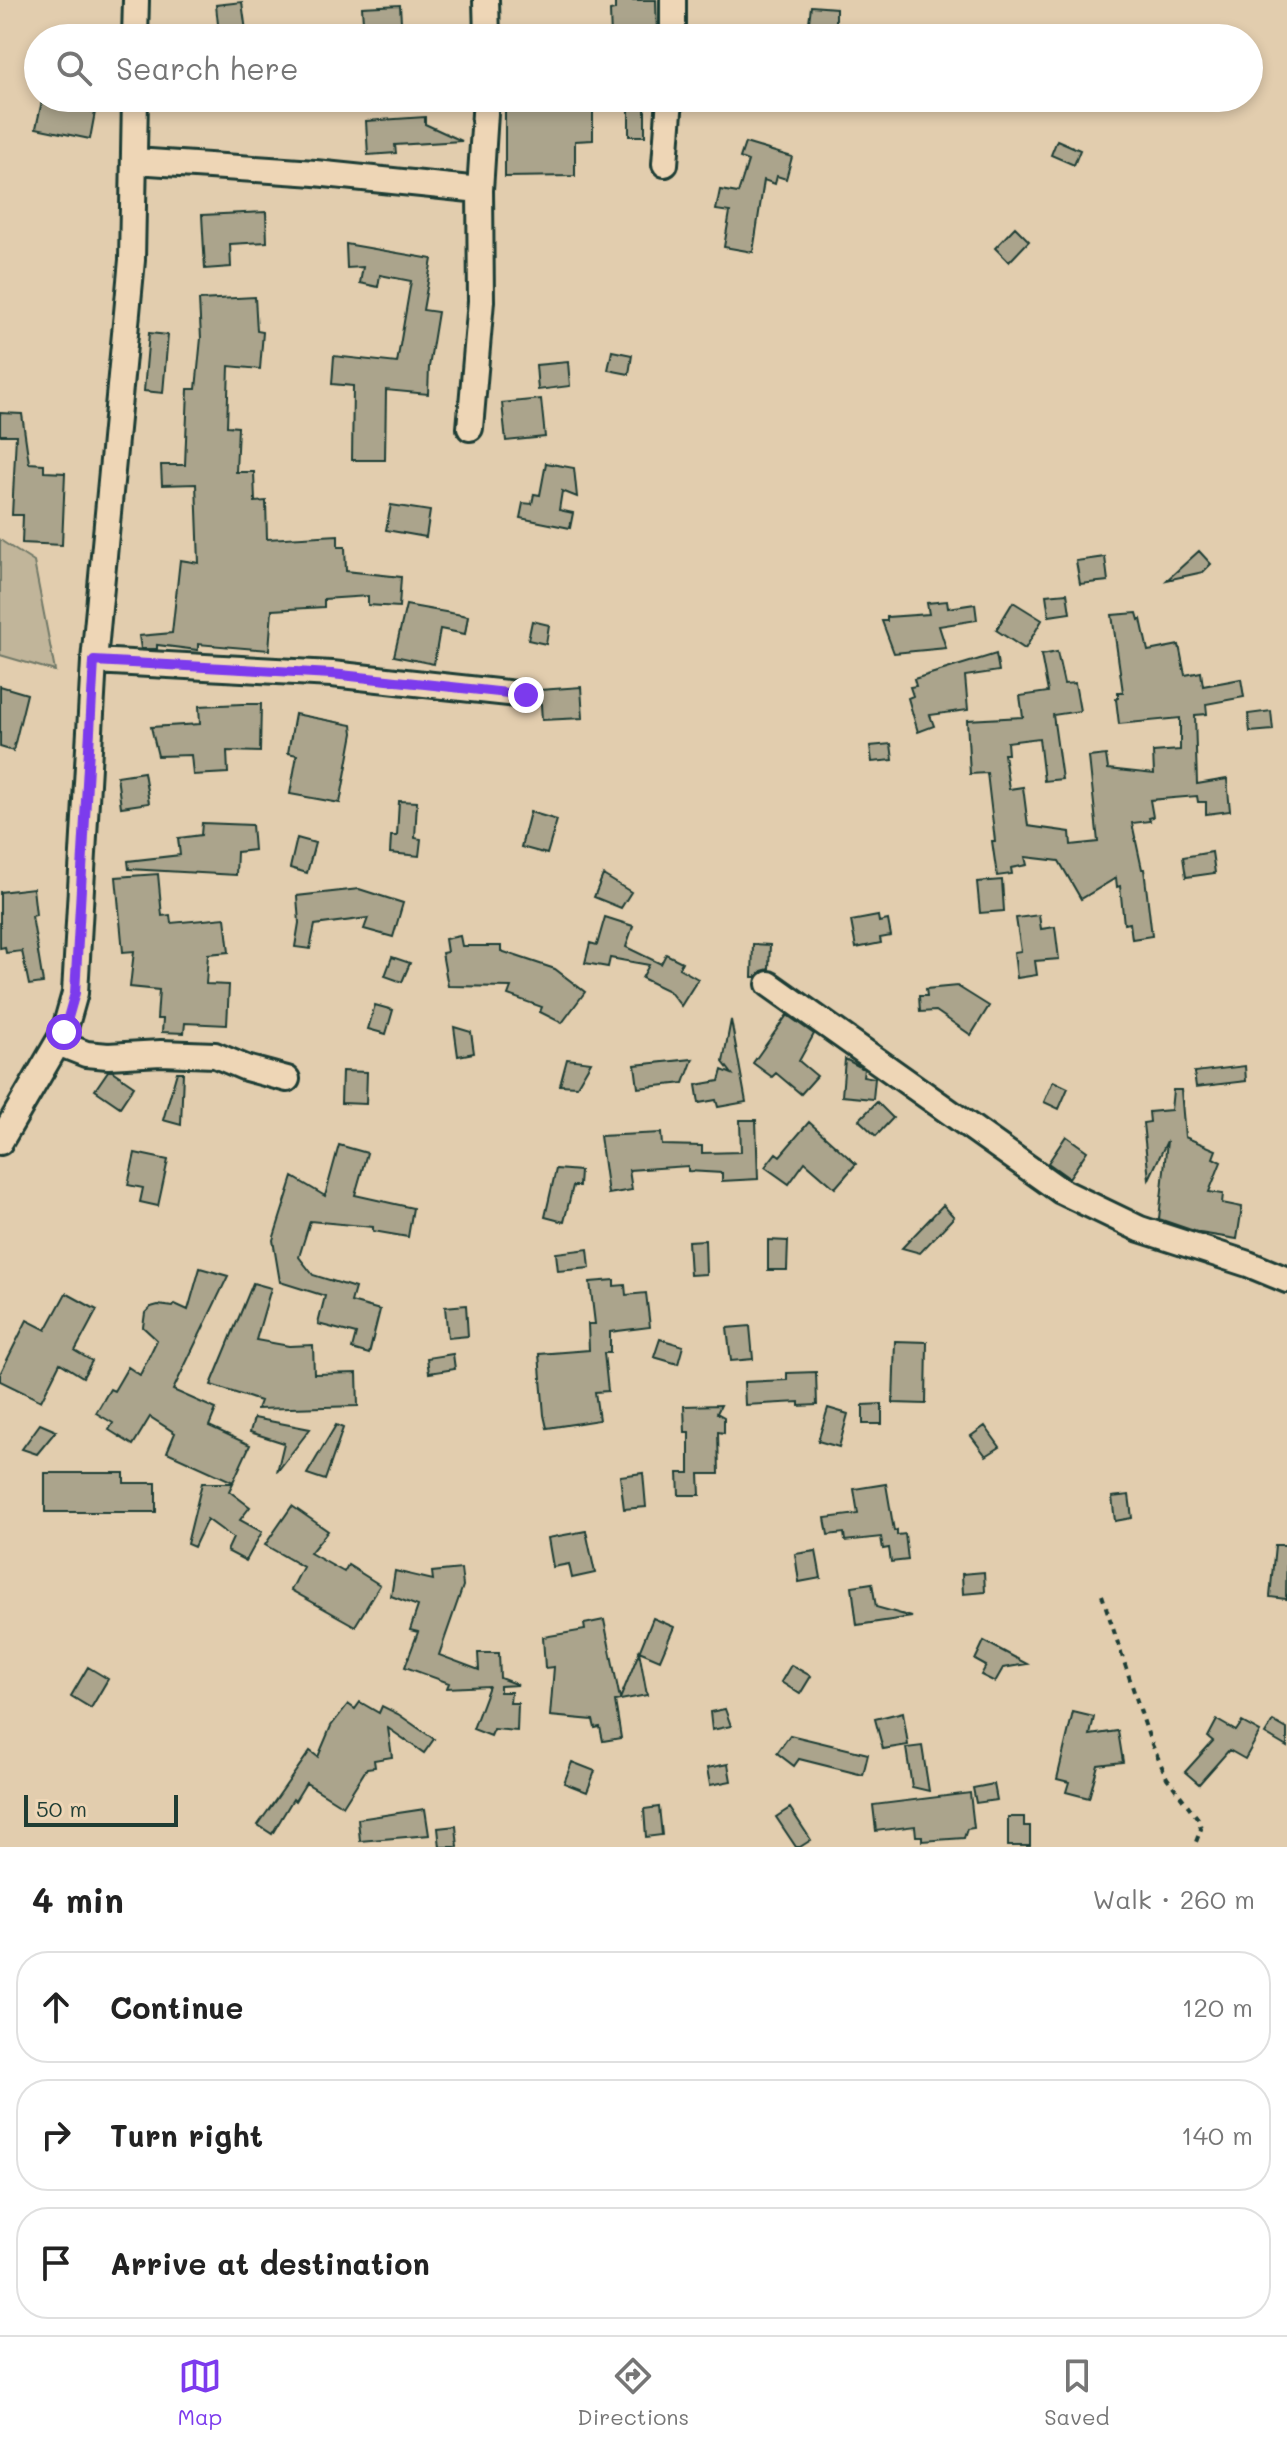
<!DOCTYPE html>
<html lang="en">
<head>
<meta charset="utf-8">
<style>
	:root { --surface:#fff; --page:#f6f6f6; --text:#222; --muted:#767676; --line:#e0e0e0; --accent:#7c3aed }
	body { margin:0; font-family:Mali,sans-serif; background:var(--page); color:var(--text) }
	.scale { position:absolute; left:24px; bottom:20px; width:154px; box-sizing:border-box; padding-left:8px; border:4px solid #1f3d34; border-top:0; font-size:22px; line-height:28px; white-space:nowrap; color:#1f3d34; -webkit-text-stroke:6px #eed6b6; paint-order:stroke }
	.stop { position:absolute; width:24px; height:24px; margin:-18px; border:6px solid #7c3aed; border-radius:50%; background:#fff }
	.stop.end { background:#7c3aed; border-color:#fff; box-shadow:0 2px 8px #0008 }
	.list { margin:0; padding:0; list-style:none }
	h2 { display:flex; justify-content:space-between; align-items:center; height:104px; margin:0; padding:0 32px; font-size:34px }
	h2 small { font-size:26px; font-weight:400; color:var(--muted) }
	.list li { display:grid; grid-template-columns:52px 1fr auto; gap:24px; align-items:center; box-sizing:border-box; height:112px; margin:0 16px 16px; padding:0 16px; border:2px solid var(--line); border-radius:32px }
	.list b { display:block; font-size:30px; white-space:nowrap }
	.list em { font-size:26px; font-style:normal; color:var(--muted) }
	.icon { flex:none; width:44px; height:44px; fill:none; stroke:currentColor; stroke-width:2; stroke-linecap:round; stroke-linejoin:round }
	.map { position:relative; flex:none; width:1287px; height:1847px; overflow:hidden }
	.search { position:absolute; background:var(--surface); box-shadow:0 4px 12px #0003; left:24px; right:24px; top:24px; height:88px; display:flex; align-items:center; gap:20px; box-sizing:border-box; padding:0 28px; border-radius:44px; color:var(--muted); font-size:30px }
	.sheet { height:488px; background:var(--surface) }
	nav { display:flex; justify-content:space-around; align-items:center; box-sizing:border-box; height:112px; border-top:2px solid var(--line); background:var(--surface); font-size:22px; color:var(--muted) }
	nav a { display:grid; justify-items:center; gap:4px }
	nav .on { color:var(--accent) }
	.map>svg:first-child { display:block }
	.green { fill:#c1b59a; stroke:#707967; stroke-width:2 }
	.building { fill:#aba48c; stroke:#1f3d34; stroke-width:2 }
	.lines { fill:none; stroke-linecap:round; stroke-linejoin:round }
	.street-casing { stroke:#1f3d34; stroke-width:30 }
	.path { stroke:#1f3d34; stroke-width:4; stroke-dasharray:6 6; stroke-linecap:butt }
	.street { stroke:#eed6b6; stroke-width:24 }
	.route { stroke:#7c3aed; stroke-width:10 }
</style>
</head>
<body>
<div class="map">
<svg width="1287" height="1847" viewBox="0 0 1287 1847">
	<rect width="100%" height="100%" fill="#e2cdae"/>
	<filter id="ink" filterUnits="userSpaceOnUse"><feTurbulence type="fractalNoise" baseFrequency=".0125" numOctaves="2"/><feDisplacementMap in="SourceGraphic" scale="16" xChannelSelector="R" yChannelSelector="G"/><feConvolveMatrix kernelMatrix="1 2 1 2 8 2 1 2 1" color-interpolation-filters="sRGB"/></filter>
	<g filter="url(#ink)">
		<!-- green -->
		<path class="green" d="M 0,540 L 34,562 L 55,671 L 0,655 Z"/>
		<!-- building -->
		<path class="building" d="M 615,0 L 656,0 L 657,38 L 611,38 L 610,11 L 615,10 Z
			M 242,2 L 246,31 L 219,34 L 216,5 Z
			M 400,5 L 402,38 L 364,38 L 362,7 Z
			M 811,6 L 836,8 L 836,38 L 807,38 Z
			M 505,98 L 566,98 L 566,109 L 593,109 L 593,140 L 575,141 L 575,176 L 505,177 Z
			M 629,98 L 645,98 L 645,136 L 629,136 Z
			M 42,101 L 95,112 L 90,139 L 36,128 Z
			M 425,117 L 425,124 L 462,141 L 395,145 L 396,153 L 368,155 L 366,121 Z
			M 1057,140 L 1080,150 L 1074,165 L 1051,155 Z
			M 745,143 L 792,157 L 786,179 L 777,176 L 775,184 L 764,180 L 753,252 L 724,247 L 730,212 L 716,210 L 720,190 L 738,193 L 748,161 L 740,158 Z
			M 266,212 L 267,242 L 230,244 L 231,267 L 205,269 L 202,215 Z
			M 1015,227 L 1029,241 L 1009,262 L 995,248 Z
			M 346,244 L 432,259 L 423,310 L 438,312 L 429,367 L 428,394 L 386,390 L 385,460 L 352,460 L 353,386 L 332,384 L 334,356 L 397,363 L 411,281 L 380,275 L 378,287 L 360,283 L 363,267 L 347,268 Z
			M 255,297 L 257,331 L 263,332 L 260,369 L 229,366 L 227,426 L 238,427 L 236,472 L 254,472 L 255,502 L 266,501 L 267,539 L 338,535 L 338,547 L 345,547 L 346,571 L 401,577 L 399,607 L 368,605 L 368,596 L 324,599 L 324,607 L 272,610 L 269,650 L 198,644 L 198,650 L 157,645 L 157,649 L 141,649 L 139,636 L 172,633 L 180,560 L 199,563 L 196,484 L 162,485 L 161,465 L 185,465 L 188,389 L 196,389 L 201,338 L 199,300 Z
			M 149,333 L 168,335 L 163,393 L 144,391 Z
			M 612,351 L 632,355 L 629,374 L 608,370 Z
			M 568,362 L 570,386 L 538,390 L 536,365 Z
			M 541,399 L 545,437 L 506,441 L 502,403 Z
			M 0,413 L 22,414 L 29,463 L 44,464 L 44,472 L 65,473 L 62,545 L 22,543 L 23,515 L 12,515 L 16,435 L 0,435 Z
			M 546,463 L 574,468 L 577,497 L 562,491 L 559,510 L 573,513 L 570,528 L 520,518 L 523,503 L 532,504 L 534,494 L 540,495 Z
			M 391,505 L 430,511 L 426,537 L 386,530 Z
			M 1199,551 L 1211,564 L 1203,572 L 1167,580 Z
			M 1105,557 L 1108,581 L 1080,584 L 1076,561 Z
			M 1067,593 L 1070,613 L 1049,616 L 1046,595 Z
			M 947,601 L 948,608 L 975,604 L 977,620 L 939,626 L 946,648 L 894,653 L 882,621 L 887,621 L 887,617 L 929,614 L 927,603 Z
			M 1013,602 L 1042,620 L 1025,649 L 996,630 Z
			M 406,605 L 468,616 L 465,634 L 440,629 L 434,664 L 394,656 Z
			M 1137,613 L 1139,620 L 1141,619 L 1148,651 L 1179,645 L 1185,675 L 1201,672 L 1203,686 L 1241,679 L 1244,697 L 1206,704 L 1207,714 L 1195,715 L 1197,784 L 1227,779 L 1230,811 L 1206,814 L 1206,802 L 1198,802 L 1197,796 L 1150,800 L 1153,817 L 1149,818 L 1150,821 L 1132,823 L 1142,869 L 1144,869 L 1152,936 L 1132,939 L 1130,923 L 1124,924 L 1120,886 L 1117,887 L 1116,878 L 1081,899 L 1059,861 L 1025,857 L 1027,865 L 1011,868 L 1012,874 L 997,876 L 992,841 L 995,841 L 987,773 L 970,774 L 967,720 L 1023,717 L 1020,696 L 1048,692 L 1041,655 L 1057,652 L 1064,684 L 1075,683 L 1080,711 L 1053,715 L 1062,779 L 1044,781 L 1039,738 L 1007,742 L 1008,754 L 1004,754 L 1009,789 L 1023,787 L 1028,826 L 1070,832 L 1071,845 L 1098,842 L 1089,757 L 1106,755 L 1108,769 L 1154,774 L 1153,752 L 1180,750 L 1180,718 L 1119,724 L 1116,699 L 1118,698 L 1118,692 L 1123,692 L 1112,615 Z
			M 532,621 L 549,625 L 546,644 L 528,640 Z
			M 996,654 L 999,671 L 965,676 L 968,710 L 930,715 L 934,726 L 918,732 L 908,698 L 913,696 L 910,687 L 916,686 L 914,679 Z
			M 0,686 L 27,694 L 13,751 L 0,747 Z
			M 581,687 L 583,718 L 542,720 L 540,690 Z
			M 242,704 L 261,704 L 260,752 L 227,751 L 228,773 L 193,775 L 191,755 L 158,756 L 151,727 L 200,724 L 199,706 Z
			M 1271,711 L 1273,730 L 1250,732 L 1248,714 Z
			M 295,714 L 352,725 L 353,733 L 340,803 L 290,794 L 297,755 L 288,753 Z
			M 891,744 L 893,760 L 872,762 L 870,746 Z
			M 144,772 L 149,803 L 121,807 L 117,776 Z
			M 399,801 L 417,802 L 415,838 L 421,839 L 419,856 L 390,853 L 391,836 L 397,836 Z
			M 530,812 L 557,820 L 547,854 L 521,847 Z
			M 202,823 L 252,825 L 254,850 L 237,852 L 236,875 L 129,869 L 128,861 L 180,855 L 178,838 L 201,835 Z
			M 297,838 L 315,843 L 307,873 L 290,868 Z
			M 1212,852 L 1215,873 L 1186,877 L 1183,857 Z
			M 158,874 L 162,916 L 170,915 L 171,923 L 225,918 L 229,952 L 208,954 L 206,984 L 229,985 L 227,1025 L 185,1023 L 184,1033 L 162,1032 L 163,1019 L 157,1019 L 159,990 L 130,987 L 134,951 L 123,952 L 116,877 Z
			M 603,875 L 631,892 L 621,908 L 594,897 Z
			M 1002,880 L 1004,911 L 980,913 L 977,882 Z
			M 33,888 L 36,915 L 32,916 L 43,983 L 29,985 L 22,951 L 6,953 L 5,947 L 0,948 L 0,892 Z
			M 359,889 L 403,903 L 393,937 L 364,929 L 368,918 L 315,925 L 310,949 L 295,947 L 299,923 L 297,896 Z
			M 1039,915 L 1041,929 L 1055,927 L 1059,959 L 1035,961 L 1037,975 L 1017,978 L 1014,952 L 1021,951 L 1016,918 Z
			M 878,916 L 879,922 L 888,920 L 891,936 L 880,938 L 881,943 L 856,948 L 851,921 Z
			M 605,917 L 633,926 L 626,947 L 661,964 L 666,954 L 682,962 L 679,968 L 698,979 L 681,1006 L 669,991 L 642,978 L 649,965 L 610,958 L 608,967 L 585,963 L 590,943 L 597,945 Z
			M 460,936 L 462,946 L 501,946 L 501,951 L 555,969 L 585,992 L 562,1023 L 540,1012 L 542,1007 L 508,995 L 511,987 L 448,986 L 442,953 L 447,952 L 445,939 Z
			M 753,944 L 770,945 L 769,969 L 762,971 L 756,977 L 752,977 Z
			M 392,957 L 410,963 L 402,982 L 385,976 Z
			M 957,986 L 989,1006 L 971,1035 L 936,1011 L 920,1012 L 919,996 L 927,996 L 926,989 Z
			M 375,1005 L 393,1010 L 386,1034 L 368,1029 Z
			M 787,1015 L 814,1034 L 799,1061 L 817,1076 L 801,1094 L 776,1073 L 772,1077 L 753,1063 Z
			M 731,1020 L 746,1102 L 718,1107 L 716,1100 L 699,1103 L 696,1085 L 719,1081 L 722,1070 L 732,1074 L 723,1062 Z
			M 454,1027 L 471,1032 L 474,1053 L 458,1056 Z
			M 567,1059 L 591,1062 L 577,1086 L 560,1085 Z
			M 693,1059 L 684,1083 L 638,1088 L 635,1065 Z
			M 845,1059 L 864,1069 L 863,1076 L 875,1078 L 873,1099 L 842,1096 Z
			M 1245,1066 L 1246,1081 L 1196,1087 L 1194,1072 Z
			M 108,1071 L 112,1071 L 134,1086 L 120,1107 L 95,1090 Z
			M 342,1071 L 367,1072 L 366,1104 L 341,1103 Z
			M 177,1072 L 183,1072 L 181,1125 L 163,1120 Z
			M 1053,1081 L 1068,1088 L 1059,1109 L 1044,1102 Z
			M 1173,1090 L 1181,1090 L 1185,1137 L 1216,1150 L 1213,1158 L 1221,1162 L 1209,1192 L 1223,1194 L 1222,1203 L 1242,1207 L 1237,1239 L 1200,1233 L 1159,1219 L 1167,1141 L 1149,1179 L 1143,1123 L 1150,1122 L 1149,1112 L 1171,1110 Z
			M 877,1102 L 893,1118 L 876,1136 L 859,1120 Z
			M 740,1120 L 756,1120 L 758,1179 L 722,1181 L 722,1173 L 688,1171 L 688,1166 L 629,1170 L 632,1190 L 608,1194 L 600,1136 L 661,1133 L 662,1145 L 702,1146 L 702,1153 L 741,1152 Z
			M 809,1122 L 856,1164 L 835,1188 L 805,1162 L 789,1184 L 765,1167 L 776,1153 L 780,1156 Z
			M 1066,1136 L 1087,1151 L 1069,1178 L 1048,1163 Z
			M 339,1145 L 367,1153 L 355,1195 L 413,1208 L 408,1237 L 373,1231 L 373,1227 L 310,1221 L 299,1257 L 313,1275 L 355,1288 L 351,1302 L 380,1310 L 369,1354 L 352,1349 L 356,1334 L 318,1324 L 325,1296 L 280,1282 L 273,1240 L 293,1177 L 325,1196 Z
			M 135,1153 L 168,1160 L 158,1206 L 140,1202 L 143,1188 L 128,1185 Z
			M 556,1169 L 580,1171 L 579,1186 L 573,1186 L 564,1222 L 545,1217 Z
			M 943,1205 L 954,1217 L 920,1253 L 902,1248 Z
			M 705,1240 L 706,1274 L 690,1275 L 688,1241 Z
			M 768,1240 L 788,1241 L 787,1270 L 768,1270 Z
			M 588,1249 L 590,1268 L 558,1271 L 556,1253 Z
			M 200,1268 L 228,1276 L 173,1390 L 216,1409 L 209,1426 L 250,1445 L 233,1482 L 167,1452 L 175,1433 L 150,1417 L 133,1445 L 109,1430 L 113,1423 L 96,1413 L 110,1389 L 114,1391 L 128,1367 L 140,1375 L 157,1340 L 143,1327 L 145,1313 L 151,1307 L 158,1305 L 173,1307 L 175,1304 L 188,1310 Z
			M 614,1280 L 614,1286 L 625,1285 L 626,1295 L 646,1293 L 650,1327 L 610,1332 L 610,1353 L 604,1353 L 608,1391 L 595,1392 L 599,1420 L 547,1428 L 544,1415 L 539,1354 L 589,1350 L 588,1324 L 595,1324 L 590,1282 Z
			M 253,1283 L 271,1288 L 256,1340 L 289,1346 L 313,1345 L 314,1374 L 357,1373 L 358,1406 L 257,1409 L 260,1401 L 211,1385 Z
			M 66,1293 L 97,1310 L 75,1351 L 92,1361 L 83,1377 L 60,1363 L 41,1401 L 0,1381 L 0,1374 L 27,1320 L 46,1330 Z
			M 466,1305 L 468,1336 L 448,1338 L 445,1307 Z
			M 750,1326 L 753,1359 L 731,1361 L 727,1328 Z
			M 660,1339 L 683,1346 L 678,1364 L 654,1357 Z
			M 895,1341 L 927,1342 L 926,1404 L 893,1403 Z
			M 453,1354 L 455,1369 L 429,1373 L 427,1358 Z
			M 816,1372 L 817,1405 L 799,1406 L 799,1402 L 745,1405 L 744,1382 L 787,1380 L 787,1373 Z
			M 882,1404 L 882,1424 L 863,1424 L 863,1405 Z
			M 721,1405 L 717,1413 L 724,1417 L 724,1433 L 718,1432 L 719,1474 L 699,1474 L 700,1495 L 679,1495 L 678,1473 L 689,1473 L 689,1432 L 685,1432 L 684,1406 Z
			M 828,1408 L 848,1414 L 839,1447 L 818,1441 Z
			M 254,1418 L 310,1429 L 277,1472 L 284,1443 L 250,1432 Z
			M 40,1424 L 56,1431 L 37,1454 L 22,1449 Z
			M 336,1425 L 343,1428 L 325,1480 L 307,1474 Z
			M 985,1426 L 1000,1447 L 986,1456 L 971,1436 Z
			M 45,1473 L 124,1473 L 124,1483 L 156,1483 L 156,1512 L 45,1512 Z
			M 643,1473 L 646,1507 L 624,1509 L 620,1476 Z
			M 202,1483 L 233,1483 L 229,1491 L 250,1507 L 240,1520 L 262,1532 L 246,1561 L 227,1551 L 233,1538 L 207,1519 L 194,1547 L 187,1544 Z
			M 886,1484 L 894,1531 L 897,1530 L 897,1535 L 905,1534 L 908,1560 L 891,1562 L 889,1548 L 883,1549 L 881,1537 L 845,1541 L 844,1533 L 828,1535 L 825,1518 L 858,1514 L 854,1489 Z
			M 1129,1495 L 1132,1518 L 1115,1521 L 1112,1497 Z
			M 292,1506 L 328,1531 L 310,1553 L 344,1572 L 348,1565 L 380,1585 L 355,1626 L 291,1590 L 303,1567 L 265,1545 Z
			M 586,1531 L 595,1573 L 572,1578 L 569,1564 L 553,1567 L 548,1538 Z
			M 1275,1545 L 1287,1545 L 1286,1599 L 1270,1597 Z
			M 816,1551 L 821,1578 L 799,1582 L 795,1554 Z
			M 461,1569 L 463,1586 L 439,1655 L 479,1670 L 478,1653 L 499,1653 L 500,1678 L 518,1685 L 500,1686 L 500,1692 L 511,1692 L 510,1703 L 518,1703 L 517,1731 L 494,1729 L 491,1736 L 473,1729 L 489,1686 L 447,1688 L 449,1683 L 405,1667 L 418,1632 L 410,1630 L 418,1606 L 391,1596 L 395,1571 L 433,1580 L 432,1572 Z
			M 984,1572 L 985,1592 L 963,1594 L 962,1574 Z
			M 872,1583 L 876,1607 L 912,1617 L 857,1625 L 852,1586 Z
			M 653,1618 L 674,1627 L 660,1660 L 639,1651 L 647,1695 L 615,1701 L 621,1738 L 603,1741 L 600,1727 L 595,1728 L 593,1720 L 550,1716 L 554,1667 L 545,1668 L 543,1637 L 585,1630 L 584,1624 L 604,1620 L 620,1699 Z
			M 984,1641 L 1027,1664 L 1003,1668 L 995,1682 L 981,1675 L 986,1666 L 975,1660 Z
			M 791,1665 L 811,1676 L 800,1694 L 781,1682 Z
			M 88,1667 L 108,1679 L 91,1708 L 71,1696 Z
			M 360,1702 L 379,1713 L 382,1706 L 398,1714 L 434,1739 L 424,1753 L 388,1728 L 392,1757 L 374,1760 L 375,1767 L 367,1768 L 343,1806 L 306,1783 L 295,1801 L 293,1799 L 272,1834 L 258,1825 L 310,1751 L 318,1757 L 331,1726 L 348,1704 L 355,1709 Z
			M 725,1709 L 731,1726 L 712,1730 L 710,1712 Z
			M 903,1712 L 908,1745 L 883,1749 L 875,1719 Z
			M 1073,1712 L 1094,1717 L 1090,1735 L 1118,1731 L 1123,1762 L 1098,1765 L 1089,1798 L 1066,1792 L 1069,1782 L 1057,1779 Z
			M 1217,1720 L 1236,1731 L 1242,1722 L 1260,1732 L 1245,1759 L 1229,1750 L 1199,1784 L 1185,1772 L 1213,1741 L 1208,1737 Z
			M 1273,1721 L 1287,1729 L 1287,1747 L 1265,1734 Z
			M 790,1735 L 868,1754 L 863,1775 L 799,1759 L 794,1766 L 777,1753 Z
			M 922,1746 L 929,1791 L 912,1787 L 906,1748 Z
			M 572,1762 L 595,1771 L 587,1792 L 564,1783 Z
			M 728,1764 L 731,1781 L 710,1785 L 707,1768 Z
			M 994,1784 L 997,1800 L 976,1803 L 973,1788 Z
			M 970,1793 L 974,1828 L 967,1829 L 964,1838 L 922,1841 L 922,1836 L 916,1836 L 915,1826 L 876,1831 L 873,1805 Z
			M 659,1807 L 662,1835 L 646,1837 L 644,1809 Z
			M 790,1808 L 811,1840 L 800,1847 L 796,1847 L 776,1817 Z
			M 425,1809 L 429,1835 L 360,1841 L 358,1819 Z
			M 1008,1817 L 1024,1817 L 1024,1826 L 1030,1826 L 1030,1846 L 1008,1846 Z
			M 456,1826 L 458,1847 L 440,1847 L 438,1828 Z"/>
		<g class="lines">
			<defs>
				<path id="street" d="M 486,0 L 487,38
					M 673,0 L 673,38
					M 135,38 L 136,0
					M 135,161 L 315,173 L 480,190
					M 665,164 L 670,98
					M 470,428 L 481,301 L 480,190 L 486,98
					M 94,661 L 332,674 L 526,695
					M 769,984 L 1061,1191 L 1140,1229 L 1248,1264 L 1287,1280
					M 58,1043 L 86,1054 L 108,1056 L 161,1053 L 215,1055 L 246,1068 L 287,1079
					M 0,1142 L 64,1032 L 75,993 L 94,661 L 132,260 L 135,98"/>
			</defs>
			<!-- street casing -->
			<use href="#street" class="street-casing"/>
			<!-- path -->
			<path class="path" d="M 1102,1595 L 1150,1740 L 1167,1778 L 1199,1820 L 1201,1829 L 1194,1847"/>
			<!-- street -->
			<use href="#street" class="street"/>
		</g>
	</g>
	<g class="lines" filter="url(#ink)">
		<!-- route -->
		<path class="route" d="M 64,1032 L 75,993 L 94,661 L 332,674 L 526,695"/>
	</g>
</svg>
<div class="scale">50 m</div>
<div class="stop" style="left:64px;top:1032px"></div>
<div class="stop end" style="left:526px;top:695px"></div>
<div class="search"><svg class="icon" aria-label="search" viewBox="0 0 24 24"><circle cx="10" cy="10" r="6"/><path d="M15 15l6 6"/></svg>Search here</div>
</div>
<section class="sheet">
<h2>4 min<small>Walk · 260 m</small></h2>
<ul class="list">
<li><svg class="icon" aria-label="ahead" viewBox="0 0 24 24"><path d="M12 20V5M6 11l6-6 6 6"/></svg><div><b>Continue</b></div><em>120 m</em></li>
<li><svg class="icon" aria-label="right" viewBox="0 0 24 24"><path d="M7 20v-9h11M14 6l5 5-5 5"/></svg><div><b>Turn right</b></div><em>140 m</em></li>
<li><svg class="icon" aria-label="arrive" viewBox="0 0 24 24"><path d="M6 21V4h12l-3 4 3 4H6"/></svg><div><b>Arrive at destination</b></div></li>
</ul>
</section>
<nav>
<a class="on"><svg class="icon" aria-label="map" viewBox="0 0 24 24"><path d="M3 6l6-2 6 2 6-2v14l-6 2-6-2-6 2zM9 4v14M15 6v14"/></svg>Map</a>
<a><svg class="icon" aria-label="directions" viewBox="0 0 24 24"><path d="M12 3l9 9-9 9-9-9zM9 14v-3h6M13 9l2 2-2 2"/></svg>Directions</a>
<a><svg class="icon" aria-label="saved" viewBox="0 0 24 24"><path d="M7 4h10v16l-5-4-5 4z"/></svg>Saved</a>
</nav>
</body>
</html>
